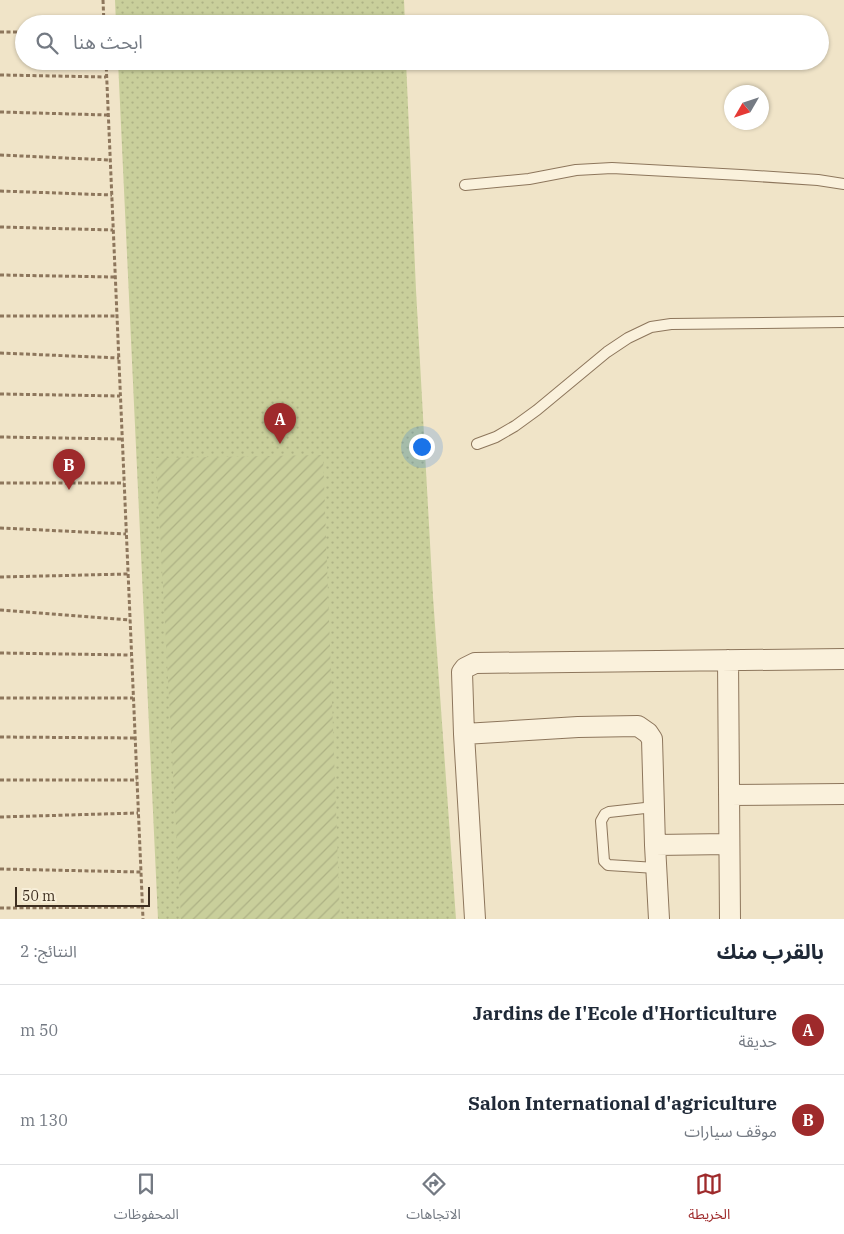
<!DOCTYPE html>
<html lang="ar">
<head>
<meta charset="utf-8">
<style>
	:root { --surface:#fff; --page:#f2f2f3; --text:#1f2937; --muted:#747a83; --line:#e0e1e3; --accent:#9e2a2b }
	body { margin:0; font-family:"IBM Plex Serif","Noto Sans Arabic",serif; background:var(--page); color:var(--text); direction:rtl }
	.compass { position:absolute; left:724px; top:85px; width:45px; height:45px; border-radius:50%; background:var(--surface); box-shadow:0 1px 4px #0004; rotate:231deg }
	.scale { position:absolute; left:15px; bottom:12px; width:135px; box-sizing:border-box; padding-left:5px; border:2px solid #3d2e20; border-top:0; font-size:14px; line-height:18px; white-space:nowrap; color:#3d2e20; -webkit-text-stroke:4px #f7eed8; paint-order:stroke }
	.you { position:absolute; left:421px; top:446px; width:18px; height:18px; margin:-12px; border:4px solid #fff; border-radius:50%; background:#1a73e8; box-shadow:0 0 0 8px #1a73e833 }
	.badge { display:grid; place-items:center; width:32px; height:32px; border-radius:50%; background:var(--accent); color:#fff; font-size:16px; font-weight:700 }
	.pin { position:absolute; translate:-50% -41px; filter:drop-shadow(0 1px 2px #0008) }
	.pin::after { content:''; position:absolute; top:26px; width:18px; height:15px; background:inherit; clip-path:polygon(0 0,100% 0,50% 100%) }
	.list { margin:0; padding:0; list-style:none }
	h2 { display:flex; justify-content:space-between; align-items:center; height:65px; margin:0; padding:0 20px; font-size:21px }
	h2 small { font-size:16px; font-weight:400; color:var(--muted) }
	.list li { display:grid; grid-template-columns:32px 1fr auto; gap:15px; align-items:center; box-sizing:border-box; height:90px; padding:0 20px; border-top:1px solid var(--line) }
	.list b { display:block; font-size:19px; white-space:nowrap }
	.list p { margin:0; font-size:16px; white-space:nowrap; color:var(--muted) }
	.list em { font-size:16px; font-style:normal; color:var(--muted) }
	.icon { flex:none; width:28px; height:28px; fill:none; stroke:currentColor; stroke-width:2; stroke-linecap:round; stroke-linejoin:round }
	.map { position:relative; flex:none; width:844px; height:919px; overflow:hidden; direction:ltr }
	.search { position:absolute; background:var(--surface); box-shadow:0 1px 4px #0004; left:15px; right:15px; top:15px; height:55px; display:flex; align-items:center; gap:12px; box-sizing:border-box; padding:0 18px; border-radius:28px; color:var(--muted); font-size:19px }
	.sheet { height:245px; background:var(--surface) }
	nav { display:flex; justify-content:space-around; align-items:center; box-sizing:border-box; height:70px; border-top:1px solid var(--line); background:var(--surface); font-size:14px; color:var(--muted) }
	nav a { display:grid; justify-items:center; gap:2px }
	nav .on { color:var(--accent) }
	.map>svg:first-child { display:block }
	.grass { fill:url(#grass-dots) }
	.garden { fill:url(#garden-furrows) }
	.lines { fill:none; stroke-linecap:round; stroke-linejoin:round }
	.service-casing { stroke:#8d765c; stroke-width:12 }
	.minor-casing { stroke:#8d765c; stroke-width:22 }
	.path { stroke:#8d765c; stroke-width:3; stroke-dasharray:4 2.5; stroke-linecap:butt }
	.service { stroke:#faf1dc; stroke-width:10 }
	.minor { stroke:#faf1dc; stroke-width:20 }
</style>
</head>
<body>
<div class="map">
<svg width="844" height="919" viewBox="0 0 844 919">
	<defs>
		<pattern id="grass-dots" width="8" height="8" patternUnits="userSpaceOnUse" patternTransform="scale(1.25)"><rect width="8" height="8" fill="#c9cf9b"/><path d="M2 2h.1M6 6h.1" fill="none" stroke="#aeb285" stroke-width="1.8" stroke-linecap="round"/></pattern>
		<pattern id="garden-furrows" width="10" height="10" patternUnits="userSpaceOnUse" patternTransform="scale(1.25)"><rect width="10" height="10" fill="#c9cf9b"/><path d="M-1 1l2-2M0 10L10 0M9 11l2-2" fill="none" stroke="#aeb285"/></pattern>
	</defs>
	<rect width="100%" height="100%" fill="#f0e4c8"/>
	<!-- grass -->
	<path class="grass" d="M 115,0 L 404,0 L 405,24 L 116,24 Z
		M 118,61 L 406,61 L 416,290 L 433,597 L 456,919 L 158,919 Z"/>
	<!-- garden -->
	<path class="garden" d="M 323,455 L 340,919 L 181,919 L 156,458 Z"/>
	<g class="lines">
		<defs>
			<path id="service" d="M 465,185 L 529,179 L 576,170 L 612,168 L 741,175 L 818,180 L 844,184
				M 477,444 L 496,437 L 515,426 L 537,410 L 607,352 L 628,338 L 651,327 L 671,324 L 844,322
				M 654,807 L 609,812 L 605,814 L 601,821 L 604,861 L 608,865 L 656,868"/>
			<path id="minor" d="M 728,660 L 730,919
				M 464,734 L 578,727 L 638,726 L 648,733 L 652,739 L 655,845 L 659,919
				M 729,795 L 844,794
				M 655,845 L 729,844
				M 475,919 L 464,734 L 462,672 L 465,668 L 475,663 L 844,659"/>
		</defs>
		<!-- service casing -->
		<use href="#service" class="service-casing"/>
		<!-- minor casing -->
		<use href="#minor" class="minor-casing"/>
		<!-- path -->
		<path class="path" d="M 103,0 L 104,24
			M 0,32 L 24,32
			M 106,61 L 143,919
			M 0,75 L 106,77
			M 0,112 L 108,115
			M 0,155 L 110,160
			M 0,191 L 112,195
			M 0,227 L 113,230
			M 0,275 L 115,277
			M 0,316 L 117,316
			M 0,353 L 119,358
			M 0,394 L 120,396
			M 0,437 L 122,439
			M 0,483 L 124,483
			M 0,528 L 126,534
			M 0,577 L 128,574
			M 0,610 L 130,620
			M 0,653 L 131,655
			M 0,698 L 133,698
			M 0,737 L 135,738
			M 0,780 L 137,780
			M 0,817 L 138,813
			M 0,869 L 141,872
			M 0,908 L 142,907"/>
		<!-- service -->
		<use href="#service" class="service"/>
		<!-- minor -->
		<use href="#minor" class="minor"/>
	</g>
</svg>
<svg class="compass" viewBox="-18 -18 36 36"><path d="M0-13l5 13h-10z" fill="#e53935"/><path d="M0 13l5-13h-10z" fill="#747a83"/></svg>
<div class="scale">50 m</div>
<div class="you"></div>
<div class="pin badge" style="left:280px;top:444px">A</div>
<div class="pin badge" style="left:69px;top:490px">B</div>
<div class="search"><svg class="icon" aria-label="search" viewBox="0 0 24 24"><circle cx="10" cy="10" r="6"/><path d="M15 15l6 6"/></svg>ابحث هنا</div>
</div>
<section class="sheet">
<h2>بالقرب منك<small>النتائج: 2</small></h2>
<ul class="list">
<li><span class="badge">A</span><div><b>Jardins de I'Ecole d'Horticulture</b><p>حديقة</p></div><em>50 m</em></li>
<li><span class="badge">B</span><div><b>Salon International d'agriculture</b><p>موقف سيارات</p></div><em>130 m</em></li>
</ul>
</section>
<nav>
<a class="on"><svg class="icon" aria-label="map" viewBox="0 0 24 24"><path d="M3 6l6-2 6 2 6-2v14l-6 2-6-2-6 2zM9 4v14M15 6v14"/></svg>الخريطة</a>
<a><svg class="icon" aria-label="directions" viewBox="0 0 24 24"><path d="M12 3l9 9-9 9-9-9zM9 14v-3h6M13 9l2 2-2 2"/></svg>الاتجاهات</a>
<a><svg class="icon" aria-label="saved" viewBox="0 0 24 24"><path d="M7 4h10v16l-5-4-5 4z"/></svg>المحفوظات</a>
</nav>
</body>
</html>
